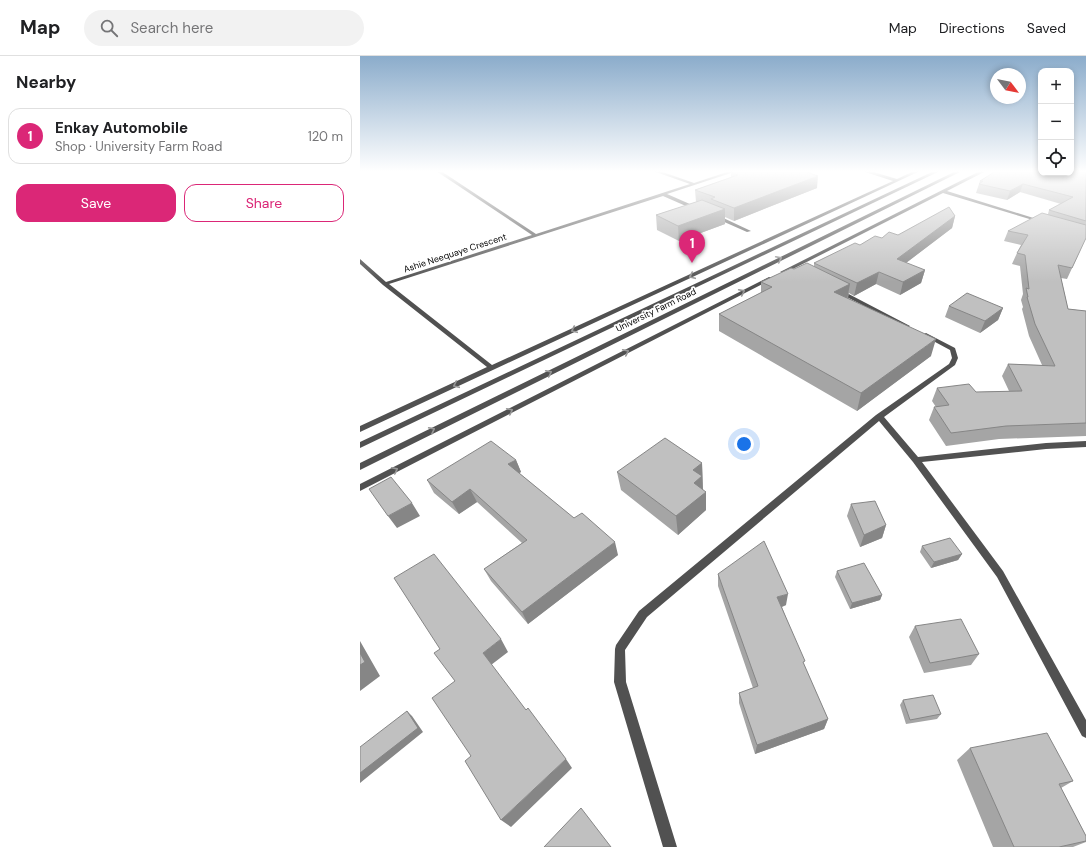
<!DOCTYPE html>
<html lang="en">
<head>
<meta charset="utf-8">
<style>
	:root { --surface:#fff; --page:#f2f2f2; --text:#202124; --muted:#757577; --line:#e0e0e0; --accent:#db2777 }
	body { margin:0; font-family:"DM Sans",sans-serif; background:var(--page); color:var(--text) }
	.controls { position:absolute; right:12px; top:12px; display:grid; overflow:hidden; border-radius:8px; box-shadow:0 2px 6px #0003 }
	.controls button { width:36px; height:36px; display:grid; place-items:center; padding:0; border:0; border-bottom:1px solid var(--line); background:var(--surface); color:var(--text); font:20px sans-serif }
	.compass { position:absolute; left:630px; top:12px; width:36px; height:36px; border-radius:50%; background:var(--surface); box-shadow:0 2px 6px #0003; rotate:122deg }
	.you { position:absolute; left:384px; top:388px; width:14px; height:14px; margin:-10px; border:3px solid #fff; border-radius:50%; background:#1a73e8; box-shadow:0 0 0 6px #1a73e833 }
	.badge { display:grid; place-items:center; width:26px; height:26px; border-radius:50%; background:var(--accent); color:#fff; font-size:13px; font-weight:700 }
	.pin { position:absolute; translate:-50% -33px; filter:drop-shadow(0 1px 2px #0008) }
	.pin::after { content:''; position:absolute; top:21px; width:14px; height:12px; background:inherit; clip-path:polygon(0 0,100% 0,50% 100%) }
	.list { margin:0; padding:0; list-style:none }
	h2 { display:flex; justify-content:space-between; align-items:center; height:52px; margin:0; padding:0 16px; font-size:17px }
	h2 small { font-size:13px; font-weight:400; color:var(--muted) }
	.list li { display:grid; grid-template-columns:26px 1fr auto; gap:12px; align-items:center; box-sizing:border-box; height:56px; margin:0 8px 8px; padding:0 8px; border:1px solid var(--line); border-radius:12px }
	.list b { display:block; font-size:15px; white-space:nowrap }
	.list p { margin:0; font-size:13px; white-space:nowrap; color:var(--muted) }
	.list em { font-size:13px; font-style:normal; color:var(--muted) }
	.actions { display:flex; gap:8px; padding:12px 16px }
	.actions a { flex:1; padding:9px 0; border:1px solid var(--accent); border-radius:12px; text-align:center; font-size:14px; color:var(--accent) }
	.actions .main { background:var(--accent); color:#fff }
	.icon { flex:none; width:22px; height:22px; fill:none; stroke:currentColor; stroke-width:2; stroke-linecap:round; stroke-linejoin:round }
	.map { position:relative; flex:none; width:726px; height:791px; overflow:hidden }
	header { display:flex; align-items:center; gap:24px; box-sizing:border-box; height:56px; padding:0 20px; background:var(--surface); border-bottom:1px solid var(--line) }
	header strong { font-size:19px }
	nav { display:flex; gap:22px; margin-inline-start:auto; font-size:14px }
	.search { width:280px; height:36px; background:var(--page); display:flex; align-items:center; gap:10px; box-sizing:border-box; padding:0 14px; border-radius:22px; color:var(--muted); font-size:15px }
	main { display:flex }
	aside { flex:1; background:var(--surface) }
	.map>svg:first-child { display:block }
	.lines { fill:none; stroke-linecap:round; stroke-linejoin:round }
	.minor { fill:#515151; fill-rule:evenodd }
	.tertiary { fill:#515151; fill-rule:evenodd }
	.wall { fill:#a5a5a5 }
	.shaded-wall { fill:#868686 }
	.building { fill:#c0c0c0; stroke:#868686 }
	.oneway { stroke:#979797 }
	.labels { text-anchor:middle; stroke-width:3.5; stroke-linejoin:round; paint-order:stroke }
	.far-street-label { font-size:9px; fill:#000; stroke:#fff }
</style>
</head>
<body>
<header>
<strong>Map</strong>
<div class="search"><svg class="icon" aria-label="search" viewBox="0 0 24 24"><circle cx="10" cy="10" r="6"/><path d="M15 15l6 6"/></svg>Search here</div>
<nav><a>Map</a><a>Directions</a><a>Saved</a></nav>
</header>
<main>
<aside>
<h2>Nearby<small></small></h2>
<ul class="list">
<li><span class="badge">1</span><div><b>Enkay Automobile</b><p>Shop · University Farm Road</p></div><em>120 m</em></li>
</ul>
<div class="actions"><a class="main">Save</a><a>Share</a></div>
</aside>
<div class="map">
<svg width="726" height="791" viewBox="0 0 726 791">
	<rect width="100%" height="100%" fill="#fff"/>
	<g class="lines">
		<!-- minor -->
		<path class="minor" d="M 76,115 L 81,115 L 176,178 L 330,128 L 293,115 L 300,115 L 334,127 L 370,115 L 377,115 L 307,138 L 339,152 L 339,154 L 335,154 L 303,140 L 29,228 L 132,309 L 533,125 L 502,115 L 510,115 L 537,123 L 554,115 L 560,115 L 0,376 L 0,370 L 127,311 L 23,229 L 0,208 L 0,203 L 26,226 L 172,179 Z
			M 620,115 L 626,115 L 587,135 L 683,165 L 683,167 L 583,137 L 425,217 L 420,216 Z
			M 353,159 L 357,159 L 391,175 L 387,176 L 353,161 Z
			M 409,221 L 414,222 L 0,435 L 0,428 Z
			M 477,234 L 481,234 L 550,270 L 547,272 L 545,271 L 477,236 Z
			M 566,277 L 595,292 L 598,302 L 595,309 L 524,361 L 558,401 L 686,387 L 726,385 L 726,391 L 686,393 L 562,406 L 643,515 L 726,664 L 726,682 L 722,680 L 637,521 L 553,406 L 519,365 L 287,561 L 265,594 L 266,626 L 317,791 L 303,791 L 254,626 L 255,593 L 256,589 L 279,555 L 516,359 L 589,308 L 592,302 L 590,294 L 564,280 L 564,278 Z"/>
		<!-- tertiary -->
		<path class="tertiary" d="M 574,115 L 580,115 L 0,392 L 0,386 Z
			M 596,115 L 602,115 L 0,414 L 0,407 Z"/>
	</g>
	<!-- wall -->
	<path class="wall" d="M 726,115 L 726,182 L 707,223 L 701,222 L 708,253 L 726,255 L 726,380 L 639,383 L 586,390 L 569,364 L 574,351 L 576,351 L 572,345 L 577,332 L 616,336 L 649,335 L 642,320 L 648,308 L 682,309 L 669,280 L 662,253 L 663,251 L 661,244 L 663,238 L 660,210 L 652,208 L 657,197 L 661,189 L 644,185 L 648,175 L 688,158 L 689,154 L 701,148 L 660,136 L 647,144 L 616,137 L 620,125 Z
		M 371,117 L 457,132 L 374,165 L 365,161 L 365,168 L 319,185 L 297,174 L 296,159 L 336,146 L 335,134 L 371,121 Z
		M 595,160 L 592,172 L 546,207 L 565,214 L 561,227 L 540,239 L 516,228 L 494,240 L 489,237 L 488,242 L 571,300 L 497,355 L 359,275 L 359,258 L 401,237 L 401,226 L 434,213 L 454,210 L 454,207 L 522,182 L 538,179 Z
		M 589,250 L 643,252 L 638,264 L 620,277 L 585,261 Z
		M 156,404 L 161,416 L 159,417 L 258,499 L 168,568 L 131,525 L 124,513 L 162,487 L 117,446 L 99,458 L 74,437 L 67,424 Z
		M 342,407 L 343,433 L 346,454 L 318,479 L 261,434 L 257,416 Z
		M 491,448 L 526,469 L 522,482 L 500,491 L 487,460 Z
		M 562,490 L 602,498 L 598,504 L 571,512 L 560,496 Z
		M 477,515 L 522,539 L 520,544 L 490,553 L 475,521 Z
		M 358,518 L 426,549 L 422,551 L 444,609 L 468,663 L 464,673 L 395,698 L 379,647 L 379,637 L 393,632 L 358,530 Z
		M 555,570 L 619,598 L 611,609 L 564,617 L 549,581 Z
		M 543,644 L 581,658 L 577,663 L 546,668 L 540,649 Z
		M 610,692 L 713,725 L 701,732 L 726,780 L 726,786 L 713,791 L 633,791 L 597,704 Z"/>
	<!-- shaded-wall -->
	<path class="shaded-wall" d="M 458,120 L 457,132 L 374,165 L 374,152 Z
		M 663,128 L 660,136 L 647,144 L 650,135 Z
		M 365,153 L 365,168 L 319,185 L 318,170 Z
		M 595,160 L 592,172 L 534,216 L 537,203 Z
		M 565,214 L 561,227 L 540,239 L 543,226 Z
		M 519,216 L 516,228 L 494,240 L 497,227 Z
		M 490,228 L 487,244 L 474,236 Z
		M 643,252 L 638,264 L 620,277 L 625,265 Z
		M 576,283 L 571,300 L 497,355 L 501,337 Z
		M 156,404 L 161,416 L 153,421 L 148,408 Z
		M 342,407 L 343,438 L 346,436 L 346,454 L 318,479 L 316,460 L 333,414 Z
		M 110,433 L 117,446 L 99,458 L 92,446 Z
		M 52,447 L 60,460 L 37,472 L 28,460 Z
		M 526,469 L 522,482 L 500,491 L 504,479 Z
		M 255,486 L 258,499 L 168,568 L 162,556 Z
		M 602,498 L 598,504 L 571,512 L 574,506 Z
		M 428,538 L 426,549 L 416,553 L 417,541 Z
		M 522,539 L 520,544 L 490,553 L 492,547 Z
		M 141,583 L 148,596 L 131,609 L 123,597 Z
		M 0,585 L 20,620 L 0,635 Z
		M 47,655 L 52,660 L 63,676 L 0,727 L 0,717 Z
		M 468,663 L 464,673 L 395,698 L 397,689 Z
		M 206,703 L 212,712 L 151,771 L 141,764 Z"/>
	<!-- building -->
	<path class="building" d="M 375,115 L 444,115 L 458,120 L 374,152 L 351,143 L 355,141 L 335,134 L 378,119 L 371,117 Z
		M 636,115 L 681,115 L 681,117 L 711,117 L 711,115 L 726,115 L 726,165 L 689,154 L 713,141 L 663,128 L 650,135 L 619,128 L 623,125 L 620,125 Z
		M 342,144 L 365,153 L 318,170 L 296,159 Z
		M 589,151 L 595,160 L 537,203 L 565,214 L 543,226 L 519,216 L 497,227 L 454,207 L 495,187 L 500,189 L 515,180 L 522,182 L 529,176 L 538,179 Z
		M 682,157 L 726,169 L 726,182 L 712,212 L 698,209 L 708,253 L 726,255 L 726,367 L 646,370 L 591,377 L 574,351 L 589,349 L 577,332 L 609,328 L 616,336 L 662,335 L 648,308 L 695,310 L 675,268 L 667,241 L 668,241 L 666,232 L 669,233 L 665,199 L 657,197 L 668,179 L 648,175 Z
		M 447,207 L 490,228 L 474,236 L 576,283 L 501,337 L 359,258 L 412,231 L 401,226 L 431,212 L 434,213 Z
		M 607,237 L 643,252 L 625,265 L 589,250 Z
		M 305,382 L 342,407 L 333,414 L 342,420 L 334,427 L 346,436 L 316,460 L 257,416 Z
		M 131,385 L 156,404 L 148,408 L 214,462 L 222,457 L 255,486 L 162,556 L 124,513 L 167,484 L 110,433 L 92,446 L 67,424 Z
		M 31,421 L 52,447 L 28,460 L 9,433 Z
		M 515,445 L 526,469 L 504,479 L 491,448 Z
		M 590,482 L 602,498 L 574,506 L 562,490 Z
		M 404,485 L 428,538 L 417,541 L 445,605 L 443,606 L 468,663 L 397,689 L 379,637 L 398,630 L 358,518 Z
		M 74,498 L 141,583 L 123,597 L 166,654 L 168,652 L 206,703 L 141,764 L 105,705 L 111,700 L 72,642 L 95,625 L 74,597 L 80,593 L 34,522 Z
		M 504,507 L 522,539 L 492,547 L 477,515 Z
		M 601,563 L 619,598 L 570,607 L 555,570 Z
		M 0,597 L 5,606 L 0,609 Z
		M 573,639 L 581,658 L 550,664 L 543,644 Z
		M 47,655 L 58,672 L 0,717 L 0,691 Z
		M 687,677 L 713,725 L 699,728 L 726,780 L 726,785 L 699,791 L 654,791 L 610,692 Z
		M 221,752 L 251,791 L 184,791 Z"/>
	<!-- one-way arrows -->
	<defs><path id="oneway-chevron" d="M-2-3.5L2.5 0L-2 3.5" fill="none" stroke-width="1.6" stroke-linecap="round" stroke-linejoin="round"/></defs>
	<g class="oneway">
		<use href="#oneway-chevron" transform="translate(419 203) rotate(-26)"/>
		<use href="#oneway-chevron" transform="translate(332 220) rotate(155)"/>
		<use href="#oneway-chevron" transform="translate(382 236) rotate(-26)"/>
		<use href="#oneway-chevron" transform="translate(214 274) rotate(155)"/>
		<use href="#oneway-chevron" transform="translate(266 296) rotate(-27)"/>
		<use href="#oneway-chevron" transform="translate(189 317) rotate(-26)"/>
		<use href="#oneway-chevron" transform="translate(96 329) rotate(155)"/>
		<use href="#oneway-chevron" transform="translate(150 355) rotate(-27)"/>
		<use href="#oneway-chevron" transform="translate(72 374) rotate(-27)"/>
		<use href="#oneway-chevron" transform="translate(35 414) rotate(-27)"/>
	</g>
	<!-- sky -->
	<linearGradient id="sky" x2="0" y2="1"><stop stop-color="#8baccb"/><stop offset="0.51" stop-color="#fff"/><stop offset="1" stop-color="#fff" stop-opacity="0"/></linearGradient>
	<rect width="726" height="226" fill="url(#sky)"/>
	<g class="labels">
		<!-- far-street labels -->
		<g class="far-street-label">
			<text transform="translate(95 197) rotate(-18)" y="3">Ashie Neequaye Crescent</text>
			<text transform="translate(296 254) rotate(-26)" y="3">University Farm Road</text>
		</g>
	</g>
</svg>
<div class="controls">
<button>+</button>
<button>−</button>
<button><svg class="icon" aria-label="locate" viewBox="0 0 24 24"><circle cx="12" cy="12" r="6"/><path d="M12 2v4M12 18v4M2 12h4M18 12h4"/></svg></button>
</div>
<svg class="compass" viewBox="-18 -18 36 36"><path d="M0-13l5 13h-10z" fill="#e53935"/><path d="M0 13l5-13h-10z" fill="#757577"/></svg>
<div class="you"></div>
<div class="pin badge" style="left:332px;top:207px">1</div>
</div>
</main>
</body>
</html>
